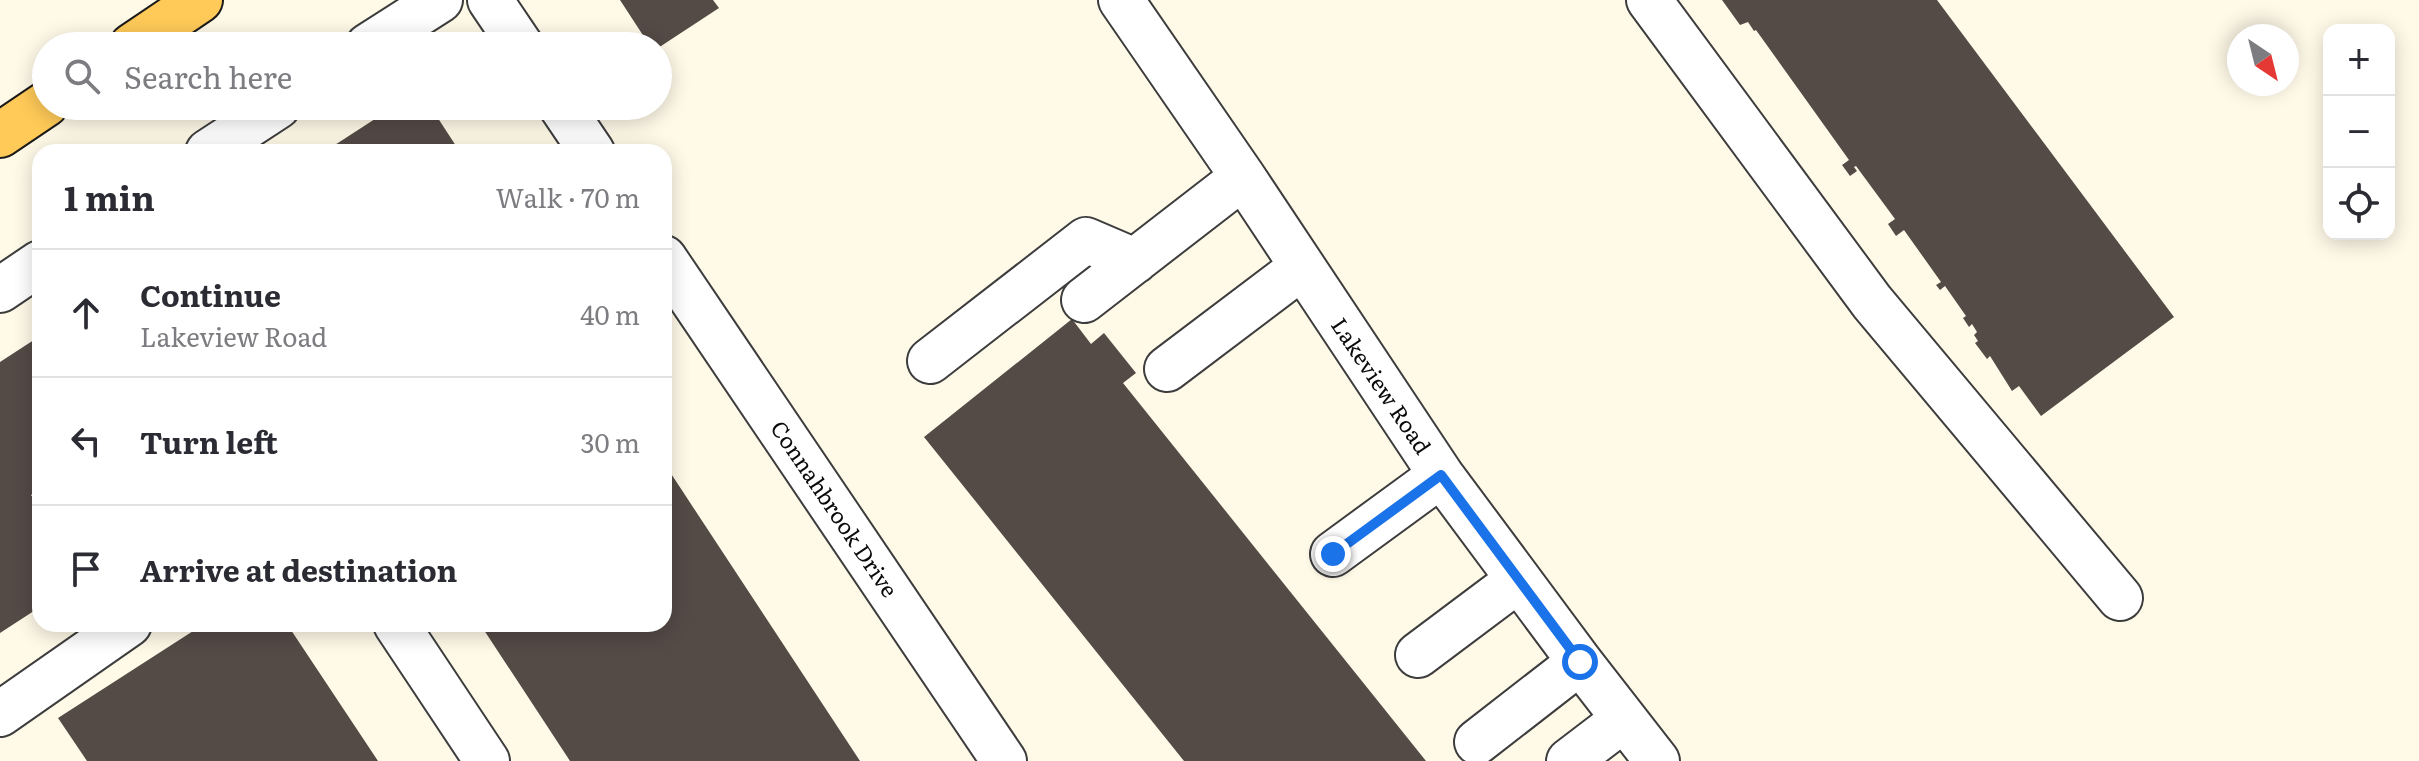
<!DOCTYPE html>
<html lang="en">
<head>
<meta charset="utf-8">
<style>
	:root { --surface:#fff; --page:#f7f7f7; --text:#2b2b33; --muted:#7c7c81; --line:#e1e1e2 }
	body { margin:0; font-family:Literata,serif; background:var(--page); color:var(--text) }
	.controls { position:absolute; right:24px; top:24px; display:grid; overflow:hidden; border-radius:16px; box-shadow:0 4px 20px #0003 }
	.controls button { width:72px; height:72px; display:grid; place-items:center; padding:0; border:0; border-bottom:2px solid var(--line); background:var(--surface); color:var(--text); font:40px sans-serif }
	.compass { position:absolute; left:2227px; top:24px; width:72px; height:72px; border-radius:50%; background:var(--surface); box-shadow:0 4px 20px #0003; rotate:145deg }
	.stop { position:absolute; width:24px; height:24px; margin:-18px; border:6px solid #1a73e8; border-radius:50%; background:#fff }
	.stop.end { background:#1a73e8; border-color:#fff; box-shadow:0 2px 8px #0008 }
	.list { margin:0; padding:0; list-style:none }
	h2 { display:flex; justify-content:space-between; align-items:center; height:104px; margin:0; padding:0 32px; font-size:34px }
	h2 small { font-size:26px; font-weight:400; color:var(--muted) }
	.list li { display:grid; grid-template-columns:52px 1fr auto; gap:24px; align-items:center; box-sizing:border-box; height:128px; padding:0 32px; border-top:2px solid var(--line) }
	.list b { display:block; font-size:30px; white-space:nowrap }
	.list p { margin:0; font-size:26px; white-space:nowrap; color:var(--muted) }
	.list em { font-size:26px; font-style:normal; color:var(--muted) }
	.icon { flex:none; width:44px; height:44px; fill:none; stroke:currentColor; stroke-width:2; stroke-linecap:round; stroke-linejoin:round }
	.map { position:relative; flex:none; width:2419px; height:761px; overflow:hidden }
	.search { position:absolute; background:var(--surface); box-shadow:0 4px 20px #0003; left:32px; top:32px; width:640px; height:88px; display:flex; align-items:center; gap:20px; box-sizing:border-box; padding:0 28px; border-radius:44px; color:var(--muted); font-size:30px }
	.panel { position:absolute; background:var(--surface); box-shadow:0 4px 20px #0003; left:32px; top:144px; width:640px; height:488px; border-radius:24px }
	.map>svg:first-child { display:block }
	.building { fill:#544a46 }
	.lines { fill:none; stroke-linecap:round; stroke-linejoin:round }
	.minor-casing { stroke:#3d3d3d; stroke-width:48 }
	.major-casing { stroke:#1b1b1b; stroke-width:48 }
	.minor { stroke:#fff; stroke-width:44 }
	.major { stroke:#ffca58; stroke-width:44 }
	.route { stroke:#1a73e8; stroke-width:10 }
	.labels { text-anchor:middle; stroke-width:8; stroke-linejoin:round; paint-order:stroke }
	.street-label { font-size:22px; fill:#0a0a0a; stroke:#fff }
</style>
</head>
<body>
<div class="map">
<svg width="2419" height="761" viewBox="0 0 2419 761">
	<rect width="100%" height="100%" fill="#fff9e8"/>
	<!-- building -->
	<path class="building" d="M 620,0 L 713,0 L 719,8 L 658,48 L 658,46 L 650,46 Z
		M 1722,0 L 1937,0 L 2174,317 L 2041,416 L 2019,386 L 2012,391 L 1990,356 L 1987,359 L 1975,343 L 1978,341 L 1974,335 L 1977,332 L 1972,324 L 1969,327 L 1963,318 L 1966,316 L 1945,286 L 1940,290 L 1936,285 L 1941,282 L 1904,230 L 1896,236 L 1888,224 L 1895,219 L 1856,166 L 1854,167 L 1857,171 L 1850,176 L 1842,165 L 1849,160 L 1756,30 L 1754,31 L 1748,22 L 1740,25 Z
		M 395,106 L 430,106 L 460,152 L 324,152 Z
		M 1072,319 L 1091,344 L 1104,333 L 1136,373 L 1123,383 L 1426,761 L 1184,761 L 924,437 Z
		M 40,336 L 40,489 L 31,495 L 40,508 L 40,607 L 0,633 L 0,362 Z
		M 664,463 L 860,761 L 570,761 L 480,624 L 664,624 Z
		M 204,624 L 287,624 L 378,761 L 87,761 L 58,718 Z"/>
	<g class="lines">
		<defs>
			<path id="minor" d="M 490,0 L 521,46
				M 1121,0 L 1243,177 L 1441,475 L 1580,662 L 1657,761
				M 1649,0 L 1872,302 L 2120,598
				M 368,46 L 440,0
				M 561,106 L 592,152
				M 208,152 L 278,106
				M 664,258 L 1004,761
				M 0,290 L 40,263
				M 1084,300 L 1243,177
				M 930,361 L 1086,240 L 1135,261
				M 1167,369 L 1302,267
				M 1333,554 L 1441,475
				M 396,624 L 487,761
				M 1418,655 L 1518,580
				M 0,714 L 129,624
				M 1477,742 L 1580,662
				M 1569,761 L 1624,719"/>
			<path id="major" d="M 132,46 L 200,0
				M 0,135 L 46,104"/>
		</defs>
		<!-- minor casing -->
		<use href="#minor" class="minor-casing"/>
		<!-- major casing -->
		<use href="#major" class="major-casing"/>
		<!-- minor -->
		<use href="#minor" class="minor"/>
		<!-- major -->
		<use href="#major" class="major"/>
	</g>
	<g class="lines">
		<!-- route -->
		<path class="route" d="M 1333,554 L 1441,475 L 1580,662"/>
	</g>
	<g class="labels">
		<!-- street labels -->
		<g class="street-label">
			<text transform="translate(1381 386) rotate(56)" y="8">Lakeview Road</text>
			<text transform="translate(834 509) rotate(56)" y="8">Connahbrook Drive</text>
		</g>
	</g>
</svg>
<div class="controls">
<button>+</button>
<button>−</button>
<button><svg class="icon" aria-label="locate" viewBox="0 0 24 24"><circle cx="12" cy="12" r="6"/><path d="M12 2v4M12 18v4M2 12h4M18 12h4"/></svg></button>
</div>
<svg class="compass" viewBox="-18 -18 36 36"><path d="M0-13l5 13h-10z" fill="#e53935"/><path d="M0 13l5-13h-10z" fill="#7c7c81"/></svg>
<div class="stop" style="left:1580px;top:662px"></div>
<div class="stop end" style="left:1333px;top:554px"></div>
<div class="search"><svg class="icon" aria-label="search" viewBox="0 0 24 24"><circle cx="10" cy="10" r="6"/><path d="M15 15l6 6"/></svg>Search here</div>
<section class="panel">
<h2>1 min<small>Walk · 70 m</small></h2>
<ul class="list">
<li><svg class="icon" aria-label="ahead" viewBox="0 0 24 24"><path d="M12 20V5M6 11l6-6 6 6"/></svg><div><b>Continue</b><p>Lakeview Road</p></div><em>40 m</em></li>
<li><svg class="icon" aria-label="left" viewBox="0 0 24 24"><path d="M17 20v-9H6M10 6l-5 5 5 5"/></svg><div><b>Turn left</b></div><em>30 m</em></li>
<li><svg class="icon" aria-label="arrive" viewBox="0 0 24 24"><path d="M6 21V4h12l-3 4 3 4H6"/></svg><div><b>Arrive at destination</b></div></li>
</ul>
</section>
</div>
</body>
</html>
